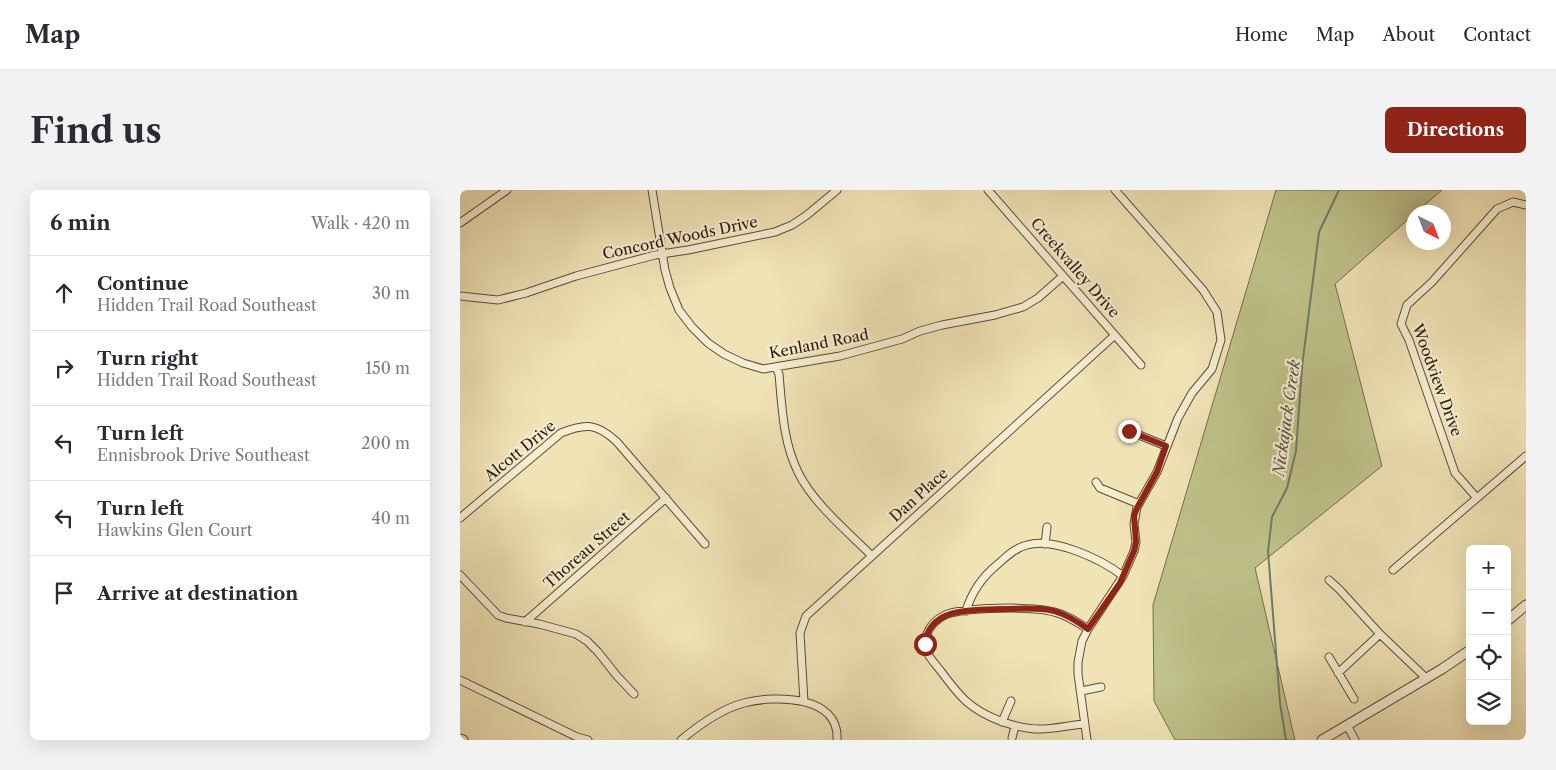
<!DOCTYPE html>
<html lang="en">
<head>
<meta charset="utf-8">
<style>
	:root { --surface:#fff; --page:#f2f2f3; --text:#2b2b33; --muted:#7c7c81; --line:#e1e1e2; --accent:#8f2418 }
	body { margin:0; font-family:"Libre Caslon Text",serif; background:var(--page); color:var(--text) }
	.controls { position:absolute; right:15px; bottom:15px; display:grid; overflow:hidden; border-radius:8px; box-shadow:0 5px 20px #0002 }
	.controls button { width:45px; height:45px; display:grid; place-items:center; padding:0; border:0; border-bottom:1px solid var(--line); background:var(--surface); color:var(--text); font:25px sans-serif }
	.compass { position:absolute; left:946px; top:15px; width:45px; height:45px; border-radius:50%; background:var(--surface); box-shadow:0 5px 20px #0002; rotate:138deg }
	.stop { position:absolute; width:15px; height:15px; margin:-11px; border:4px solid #8f2418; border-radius:50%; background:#fff }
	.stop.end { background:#8f2418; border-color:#fff; box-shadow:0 1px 5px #0008 }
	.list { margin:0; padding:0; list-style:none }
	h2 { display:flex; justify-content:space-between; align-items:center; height:65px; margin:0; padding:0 20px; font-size:21px }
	h2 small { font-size:16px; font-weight:400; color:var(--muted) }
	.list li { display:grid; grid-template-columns:32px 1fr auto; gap:15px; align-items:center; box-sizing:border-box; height:75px; padding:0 20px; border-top:1px solid var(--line) }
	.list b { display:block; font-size:19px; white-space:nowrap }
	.list p { margin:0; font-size:16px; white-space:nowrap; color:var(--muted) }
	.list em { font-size:16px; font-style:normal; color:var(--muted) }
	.icon { flex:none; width:28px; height:28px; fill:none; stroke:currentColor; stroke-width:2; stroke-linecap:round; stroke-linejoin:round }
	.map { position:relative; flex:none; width:1066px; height:550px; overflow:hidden; border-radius:8px }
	header { display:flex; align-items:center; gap:30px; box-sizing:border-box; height:70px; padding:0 25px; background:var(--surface); border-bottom:1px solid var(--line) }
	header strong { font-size:24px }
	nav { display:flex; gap:28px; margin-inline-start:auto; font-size:18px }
	.intro { display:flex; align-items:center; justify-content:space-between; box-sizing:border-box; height:120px; padding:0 30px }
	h1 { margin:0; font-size:35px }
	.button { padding:12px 22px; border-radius:8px; background:var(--accent); color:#fff; font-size:18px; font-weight:700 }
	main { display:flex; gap:30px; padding:0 30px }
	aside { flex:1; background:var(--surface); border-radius:8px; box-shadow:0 5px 20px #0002 }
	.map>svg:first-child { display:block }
	.green { fill:#bfc28a; stroke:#746d4c }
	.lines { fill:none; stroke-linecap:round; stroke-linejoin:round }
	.stream { stroke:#6d7c6b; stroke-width:2 }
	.minor-casing { stroke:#5b4b37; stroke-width:9 }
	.tertiary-casing { stroke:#5b4b37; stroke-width:11 }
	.minor { stroke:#f5edd0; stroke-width:7 }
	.tertiary { stroke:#f5edd0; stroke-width:9 }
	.route { stroke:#8f2418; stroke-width:6 }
	.labels { text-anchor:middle; stroke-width:4.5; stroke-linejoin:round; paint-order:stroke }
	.street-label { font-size:15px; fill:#29180d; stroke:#f5edd0 }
	.water-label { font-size:16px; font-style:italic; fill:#515244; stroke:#f5edd0 }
</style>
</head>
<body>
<header>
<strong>Map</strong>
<nav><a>Home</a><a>Map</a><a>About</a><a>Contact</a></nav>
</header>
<div class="intro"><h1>Find us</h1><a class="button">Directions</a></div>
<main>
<aside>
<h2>6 min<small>Walk · 420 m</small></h2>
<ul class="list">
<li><svg class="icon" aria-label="ahead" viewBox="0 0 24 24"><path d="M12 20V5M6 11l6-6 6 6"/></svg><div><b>Continue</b><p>Hidden Trail Road Southeast</p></div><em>30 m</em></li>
<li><svg class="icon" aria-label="right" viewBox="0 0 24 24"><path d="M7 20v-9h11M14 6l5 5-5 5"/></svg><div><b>Turn right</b><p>Hidden Trail Road Southeast</p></div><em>150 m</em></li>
<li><svg class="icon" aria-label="left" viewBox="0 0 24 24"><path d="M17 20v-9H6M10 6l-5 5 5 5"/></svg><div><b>Turn left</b><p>Ennisbrook Drive Southeast</p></div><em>200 m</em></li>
<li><svg class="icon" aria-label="left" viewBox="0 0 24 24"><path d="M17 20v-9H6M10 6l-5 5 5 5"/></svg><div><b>Turn left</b><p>Hawkins Glen Court</p></div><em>40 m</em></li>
<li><svg class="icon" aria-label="arrive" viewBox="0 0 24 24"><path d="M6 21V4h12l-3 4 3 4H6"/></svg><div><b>Arrive at destination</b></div></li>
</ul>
</aside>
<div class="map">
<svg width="1066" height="550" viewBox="0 0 1066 550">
	<rect width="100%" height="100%" fill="#f0e3b6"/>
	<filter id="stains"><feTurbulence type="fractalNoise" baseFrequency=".004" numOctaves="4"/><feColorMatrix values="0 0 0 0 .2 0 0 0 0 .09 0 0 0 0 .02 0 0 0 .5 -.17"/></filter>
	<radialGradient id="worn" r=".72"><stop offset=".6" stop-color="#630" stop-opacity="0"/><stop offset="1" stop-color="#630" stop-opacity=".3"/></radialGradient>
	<!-- green -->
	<path class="green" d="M 816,0 L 982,0 L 956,22 L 954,22 L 953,25 L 875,94 L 922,276 L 795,378 L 835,550 L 715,550 L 694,511 L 693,415 Z"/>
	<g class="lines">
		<!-- stream -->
		<path class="stream" d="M 826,550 L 820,513 L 808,361 L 812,327 L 827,298 L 836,261 L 842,177 L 859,42 L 879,0"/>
		<defs>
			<path id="minor" d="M 192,0 L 205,80 L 210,98 L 219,120 L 232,137 L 248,153 L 264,164 L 283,173 L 303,179 L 380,166 L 442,149 L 460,141 L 482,135 L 535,125 L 563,117 L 578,108 L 603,86
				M 528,0 L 681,175
				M 0,33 L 47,0
				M 0,106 L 38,110 L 66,103 L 116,86 L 195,65 L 228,60 L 315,42 L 332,35 L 347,25 L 377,0
				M 316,178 L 319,184 C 322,217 323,252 338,282 C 352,312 388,342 412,366
				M 669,241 L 706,256
				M 636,292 L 640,298 L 679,314
				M 1017,308 L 995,283 L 949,150 L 941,134 L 947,115 L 972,92 L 1037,19 L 1053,12 L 1066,15
				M 0,328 L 101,243 C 125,233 137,233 157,252 L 245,354
				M 585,354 L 587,337
				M 933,380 L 1066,266
				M 0,385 L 38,425 L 46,428 L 79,434 L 116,444 L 127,451 L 138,462 L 157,486 L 174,504
				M 869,390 L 879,399 L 920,444 L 966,488
				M 506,421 C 512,401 523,386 538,374 C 547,366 555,358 567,355 C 594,347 641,369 663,386
				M 65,432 L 206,308
				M 869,467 L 894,509
				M 878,483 L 920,444
				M 0,490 L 117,547 L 128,550
				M 621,501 L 641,497
				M 344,512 L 340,443 L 346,426 L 655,145
				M 542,532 L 551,511
				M 625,534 C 610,535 595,539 580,539 C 566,539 555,536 543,532 C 510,520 500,507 480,480 C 471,469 460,458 467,444 C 470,435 477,429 485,425 C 503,417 575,416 594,422 C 607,425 617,432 628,439
				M 887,535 L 895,550
				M 552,548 L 555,536
				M 221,550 C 239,535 261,519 284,513 C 315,505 380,505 377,550
				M 627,550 L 618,484 L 618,472 L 622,451 L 628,439 L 663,386 L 674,361 L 676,352 L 674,334 L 677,317 L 697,282 L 718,228 L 732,203 L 752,179 L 761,150 L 757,122 L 743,100 L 655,0"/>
			<path id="tertiary" d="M 1047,431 L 1066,415
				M 0,549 L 3,550
				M 862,550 L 982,479 L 1010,460"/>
		</defs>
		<!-- minor casing -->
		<use href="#minor" class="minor-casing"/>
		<!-- tertiary casing -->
		<use href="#tertiary" class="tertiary-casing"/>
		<!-- minor -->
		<use href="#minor" class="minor"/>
		<!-- tertiary -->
		<use href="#tertiary" class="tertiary"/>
	</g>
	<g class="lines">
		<!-- route -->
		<path class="route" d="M 465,454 C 469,416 515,420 544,419 C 560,419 577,417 594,421 C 607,425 617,431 628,439 L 660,393 L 674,361 L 676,352 L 674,326 L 677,318 L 697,282 L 706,256 L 669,241"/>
	</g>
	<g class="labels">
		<!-- street labels -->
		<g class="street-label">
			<text transform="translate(220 48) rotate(-12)" y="5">Concord Woods Drive</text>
			<text transform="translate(615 78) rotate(49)" y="5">Creekvalley Drive</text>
			<text transform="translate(359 154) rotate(-11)" y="5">Kenland Road</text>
			<text transform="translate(977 190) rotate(70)" y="5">Woodview Drive</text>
			<text transform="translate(60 261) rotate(-39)" y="5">Alcott Drive</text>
			<text transform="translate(459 305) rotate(-42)" y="5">Dan Place</text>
			<text transform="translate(127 360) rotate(-41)" y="5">Thoreau Street</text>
		</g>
		<!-- water labels -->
		<g class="water-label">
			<text transform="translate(826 228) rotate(-82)" y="6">Nickajack Creek</text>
		</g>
	</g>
	<rect width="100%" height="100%" filter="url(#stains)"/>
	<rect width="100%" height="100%" fill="url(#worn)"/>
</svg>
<div class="controls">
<button>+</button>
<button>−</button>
<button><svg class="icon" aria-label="locate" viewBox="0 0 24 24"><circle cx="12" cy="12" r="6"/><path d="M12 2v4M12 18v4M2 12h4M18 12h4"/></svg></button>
<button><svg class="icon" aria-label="layers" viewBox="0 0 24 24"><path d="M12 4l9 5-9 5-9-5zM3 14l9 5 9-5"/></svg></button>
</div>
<svg class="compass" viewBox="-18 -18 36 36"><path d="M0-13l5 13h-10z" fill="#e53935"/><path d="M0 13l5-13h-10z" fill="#7c7c81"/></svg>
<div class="stop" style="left:465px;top:454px"></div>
<div class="stop end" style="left:669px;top:241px"></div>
</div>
</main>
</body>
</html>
